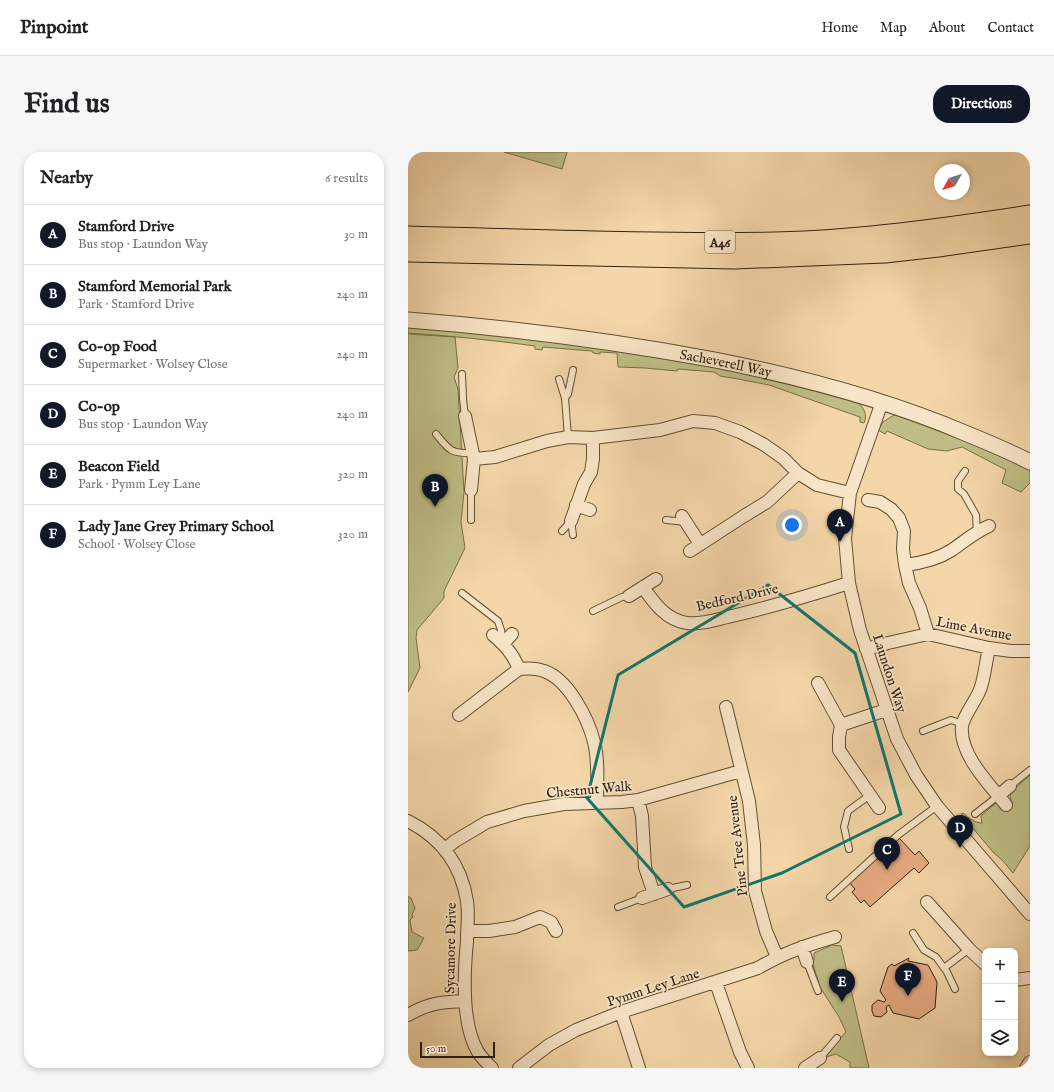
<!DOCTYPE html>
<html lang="en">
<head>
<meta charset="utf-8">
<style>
	:root { --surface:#fff; --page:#f6f6f6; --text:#202124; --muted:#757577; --line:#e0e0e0; --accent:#111827 }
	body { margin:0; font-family:"IM FELL English",serif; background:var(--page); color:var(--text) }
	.controls { position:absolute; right:12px; bottom:12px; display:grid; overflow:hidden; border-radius:8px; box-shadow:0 2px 6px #0003 }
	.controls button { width:36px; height:36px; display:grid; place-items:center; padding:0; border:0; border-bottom:1px solid var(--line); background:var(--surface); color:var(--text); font:20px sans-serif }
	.compass { position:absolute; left:526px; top:12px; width:36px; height:36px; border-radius:50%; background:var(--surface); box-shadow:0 2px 6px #0003; rotate:231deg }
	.scale { position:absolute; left:12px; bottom:10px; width:75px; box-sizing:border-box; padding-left:4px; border:2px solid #2f2210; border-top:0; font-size:11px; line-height:14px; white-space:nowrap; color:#2f2210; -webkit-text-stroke:3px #f8e4c6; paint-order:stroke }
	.you { position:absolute; left:384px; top:373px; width:14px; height:14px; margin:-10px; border:3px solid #fff; border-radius:50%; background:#1a73e8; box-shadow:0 0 0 6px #1a73e833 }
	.badge { display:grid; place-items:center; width:26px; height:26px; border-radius:50%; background:var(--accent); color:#fff; font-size:13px; font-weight:700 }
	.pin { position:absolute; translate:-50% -33px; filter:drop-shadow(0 1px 2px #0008) }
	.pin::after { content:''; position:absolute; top:21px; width:14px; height:12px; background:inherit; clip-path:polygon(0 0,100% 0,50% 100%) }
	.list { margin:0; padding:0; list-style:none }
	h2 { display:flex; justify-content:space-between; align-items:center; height:52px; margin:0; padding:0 16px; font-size:17px }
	h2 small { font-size:13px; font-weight:400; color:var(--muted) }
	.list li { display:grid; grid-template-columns:26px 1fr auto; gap:12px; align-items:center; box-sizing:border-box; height:60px; padding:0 16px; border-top:1px solid var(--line) }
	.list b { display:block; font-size:15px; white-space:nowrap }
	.list p { margin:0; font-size:13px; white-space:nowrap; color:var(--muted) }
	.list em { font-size:13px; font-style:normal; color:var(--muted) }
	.icon { flex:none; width:22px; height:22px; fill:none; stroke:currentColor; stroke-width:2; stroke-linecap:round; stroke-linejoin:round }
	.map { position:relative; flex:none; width:622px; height:916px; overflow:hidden; border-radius:16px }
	header { display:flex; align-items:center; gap:24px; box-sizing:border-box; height:56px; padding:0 20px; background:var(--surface); border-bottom:1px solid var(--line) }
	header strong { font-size:19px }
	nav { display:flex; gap:22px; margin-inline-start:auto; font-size:14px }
	.intro { display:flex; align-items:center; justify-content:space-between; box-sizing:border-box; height:96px; padding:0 24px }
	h1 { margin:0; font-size:28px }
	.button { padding:10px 18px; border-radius:16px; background:var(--accent); color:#fff; font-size:14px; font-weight:700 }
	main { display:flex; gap:24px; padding:0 24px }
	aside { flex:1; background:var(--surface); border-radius:16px; box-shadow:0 2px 6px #0003 }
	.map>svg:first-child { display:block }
	.green { fill:#bfbd85; stroke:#77704a }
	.building { fill:#e9ab83; stroke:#2f2210 }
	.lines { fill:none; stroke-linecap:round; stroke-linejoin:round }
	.service-casing { stroke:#604f36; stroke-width:8 }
	.minor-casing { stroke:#604f36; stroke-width:14 }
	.tertiary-casing { stroke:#604f36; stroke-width:17 }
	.trunk-casing { stroke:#2f2210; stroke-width:21 }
	.service { stroke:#f8e4c6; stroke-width:6 }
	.minor { stroke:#f8e4c6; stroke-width:12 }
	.tertiary { stroke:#f8e4c6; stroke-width:15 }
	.trunk { stroke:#f4d6a8; stroke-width:19 }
	.marked { fill:none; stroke:#0f766e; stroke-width:3; stroke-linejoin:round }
	.labels { text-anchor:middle; stroke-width:3.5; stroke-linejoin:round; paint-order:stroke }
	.shield { fill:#f8e4c6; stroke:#6b5c47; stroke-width:1 }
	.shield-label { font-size:13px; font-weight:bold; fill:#2f2210 }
	.street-label { font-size:14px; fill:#2f2210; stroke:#f8e4c6 }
</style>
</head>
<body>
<header>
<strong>Pinpoint</strong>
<nav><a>Home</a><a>Map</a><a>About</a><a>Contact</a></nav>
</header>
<div class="intro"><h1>Find us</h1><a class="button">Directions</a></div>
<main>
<aside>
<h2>Nearby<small>6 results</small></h2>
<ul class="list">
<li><span class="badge">A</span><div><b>Stamford Drive</b><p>Bus stop · Laundon Way</p></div><em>30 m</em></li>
<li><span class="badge">B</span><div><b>Stamford Memorial Park</b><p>Park · Stamford Drive</p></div><em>240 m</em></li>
<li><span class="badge">C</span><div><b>Co-op Food</b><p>Supermarket · Wolsey Close</p></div><em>240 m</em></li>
<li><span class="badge">D</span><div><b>Co-op</b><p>Bus stop · Laundon Way</p></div><em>240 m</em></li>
<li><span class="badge">E</span><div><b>Beacon Field</b><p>Park · Pymm Ley Lane</p></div><em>320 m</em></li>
<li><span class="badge">F</span><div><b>Lady Jane Grey Primary School</b><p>School · Wolsey Close</p></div><em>320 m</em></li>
</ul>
</aside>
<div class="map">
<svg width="622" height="916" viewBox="0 0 622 916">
	<rect width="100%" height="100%" fill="#f4d6a8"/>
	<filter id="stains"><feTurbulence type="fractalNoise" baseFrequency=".005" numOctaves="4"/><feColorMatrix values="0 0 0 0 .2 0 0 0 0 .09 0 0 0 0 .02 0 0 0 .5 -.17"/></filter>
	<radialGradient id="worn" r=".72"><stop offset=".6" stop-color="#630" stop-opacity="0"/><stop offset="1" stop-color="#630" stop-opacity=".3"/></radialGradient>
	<!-- green -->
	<path class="green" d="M 96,0 L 159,0 L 154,17 Z
		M 0,173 L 208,197 L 372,227 L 450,250 C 456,257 460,262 456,271 L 452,270 L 452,265 L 361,233 L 330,227 L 312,224 L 306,220 L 270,217 L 269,219 L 237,216 L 210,215 L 209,201 L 192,200 L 192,202 L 185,201 L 184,199 L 135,195 L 134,198 L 127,197 L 127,194 C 85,188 43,184 0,181 Z
		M 0,182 L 47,185 L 50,216 L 46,225 L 50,237 L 56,340 L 53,370 L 57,396 L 36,439 L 36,446 L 9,478 L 8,486 L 12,516 L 0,540 Z
		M 486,263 L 492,263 L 546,282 L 622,317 L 622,331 L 613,340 L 594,331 L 598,318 L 554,295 L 539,299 L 520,297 L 479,279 L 477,282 L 470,278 L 475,270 Z
		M 622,623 L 622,694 L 605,721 L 595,709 L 585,700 L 553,662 L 555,661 C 561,666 567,671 574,671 L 573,664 L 589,650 L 597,657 L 604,652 L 602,644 L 603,640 Z
		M 0,744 L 3,746 L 7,756 L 4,763 L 5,765 L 2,768 L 4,780 L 16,786 L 9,798 L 0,799 Z
		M 424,793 L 433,794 L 461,916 L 442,916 L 442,910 L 428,902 L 418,905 L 417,903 L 438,880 L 431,865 L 412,835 L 404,809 L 406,808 L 406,801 Z"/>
	<!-- building -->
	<path class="building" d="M 491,686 L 507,703 L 511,699 L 521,711 L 511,721 L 506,716 L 462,755 L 456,748 L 453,751 L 444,740 L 447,737 L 441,730 Z
		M 501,806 L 500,809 L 520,813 L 529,830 L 527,856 L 511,867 L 485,861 L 481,853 L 478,855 L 479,860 L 473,865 L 466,864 L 464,859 L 464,853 L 470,848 L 476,850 L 478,848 L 472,839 L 480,815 L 484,812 L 486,814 Z"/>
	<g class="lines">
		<defs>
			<path id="service" d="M 54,222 L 55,247 L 57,264
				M 151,227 L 157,246 L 160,242 L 165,218
				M 157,246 L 160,285
				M 28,282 C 41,298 43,302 65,301
				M 557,319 L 550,329 L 550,337 L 556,342 L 568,363 L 569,380
				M 63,338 L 63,368
				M 258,368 L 278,370
				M 154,379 L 163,369 L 165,383
				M 54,441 L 90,469 L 93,478 L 95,491
				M 185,459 L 214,445 L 221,444
				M 515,579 L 543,568 L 555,572
				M 602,634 L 622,618
				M 567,662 L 590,644
				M 441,697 L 436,675 L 440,659 L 462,643
				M 260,737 L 279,733
				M 422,745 L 490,683 L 529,654
				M 210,755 L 234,746
				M 505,781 L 516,798 L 528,805 L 539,820 L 547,837
				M 399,810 L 410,839
				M 536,816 L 561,797
				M 412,906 L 429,886"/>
			<path id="minor" d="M 474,250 L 442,341 L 437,386 L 441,431 L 452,478 L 489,587 L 508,623 L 529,654 L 622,762
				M 57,264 L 66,307 L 63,338
				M 66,307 L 87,305 L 139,289 L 160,285 L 185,286 L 252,278 L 285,269 L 307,271 L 332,280 L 355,292 L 375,306 L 390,321 L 409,333 L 442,341
				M 460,348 L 472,350 L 483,357 L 491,366 L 496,379 L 495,397 L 497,413 L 501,431 L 512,456 L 520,482
				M 168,353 L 182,358
				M 274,364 L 292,392
				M 163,369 L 176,332 L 183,320 L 185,307 L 185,286
				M 282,399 L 336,364 L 359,350 L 390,321
				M 497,413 C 514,411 530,407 544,398 C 557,389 567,380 581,374
				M 235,435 C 246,451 258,468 279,471 C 293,473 310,467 324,464 C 363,455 403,443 441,431
				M 221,444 L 248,427
				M 85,483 C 97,493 105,502 111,517
				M 95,492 L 104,482
				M 581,496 C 578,509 577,522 573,535 C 569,548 556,562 554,574 C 551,602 581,632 598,653
				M 458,497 L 480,491 L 520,482 L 581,496 L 603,499 L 622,499
				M 410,531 L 433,573
				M 318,555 L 341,649 L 346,693 L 347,739 L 358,779 L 369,805
				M 51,563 L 111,517 C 120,516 128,516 136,519 C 160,527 180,566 186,590 C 191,609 189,631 189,651
				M 590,644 L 602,634
				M 230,648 L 234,664 L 237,715 L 246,742
				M 471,656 L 431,598 L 431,585 L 433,573 L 478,558
				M 0,669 C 34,686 53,712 59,749 C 61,762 59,776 59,789 C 56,820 53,872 70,900 C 73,905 79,911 84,916
				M 37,697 L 47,689 L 79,670 L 116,659 L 156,652 L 214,650 L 230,648 L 333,619
				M 234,746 L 260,737
				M 519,750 L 561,797 L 577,812
				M 59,779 L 81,779 L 107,775 L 132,765 L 143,770 L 148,779
				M 394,795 L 399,810
				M 607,828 L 622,826
				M 308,831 L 332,900 L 340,916
				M 213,860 L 231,916
				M 0,863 C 21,851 33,850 57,849
				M 111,916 L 141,893 L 168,878 L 213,860 L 350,816 C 375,801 399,793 427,785
				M 397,916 L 412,906
				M 618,916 L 622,910"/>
			<g id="tertiary">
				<path id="s1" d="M 0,168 C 103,176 205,189 307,208 C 393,225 477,247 557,281 C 579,290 601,299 622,310"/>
			</g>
			<path id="trunk" d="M 0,84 C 122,87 245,92 367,90 C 452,88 537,76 622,63
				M 0,100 L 327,107 L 477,101 L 530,95 L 622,82"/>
		</defs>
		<!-- service casing -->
		<use href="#service" class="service-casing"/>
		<!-- minor casing -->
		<use href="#minor" class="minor-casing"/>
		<!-- tertiary casing -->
		<use href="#tertiary" class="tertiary-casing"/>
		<!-- trunk casing -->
		<use href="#trunk" class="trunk-casing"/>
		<!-- service -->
		<use href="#service" class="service"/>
		<!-- minor -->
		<use href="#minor" class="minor"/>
		<!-- tertiary -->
		<use href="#tertiary" class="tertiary"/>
		<!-- trunk -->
		<use href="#trunk" class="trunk"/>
	</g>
	<!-- marked area -->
	<path class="marked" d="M 360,433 L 447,501 L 493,662 L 374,721 L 276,755 L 179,646 L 210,523 Z"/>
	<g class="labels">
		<!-- shield labels -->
		<rect class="shield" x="297" y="79" width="30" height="22" rx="3"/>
		<g class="shield-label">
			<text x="312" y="95">A46</text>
		</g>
		<!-- street labels -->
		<g class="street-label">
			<text dy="5" stroke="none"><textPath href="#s1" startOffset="321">Sacheverell Way</textPath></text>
			<text transform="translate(329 445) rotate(-13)" y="5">Bedford Drive</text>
			<text transform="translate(566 476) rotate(11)" y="5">Lime Avenue</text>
			<text transform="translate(482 521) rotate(72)" y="5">Laundon Way</text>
			<text transform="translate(181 637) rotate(-5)" y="5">Chestnut Walk</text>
			<text transform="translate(329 694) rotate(-96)" y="5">Pine Tree Avenue</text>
			<text transform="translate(42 796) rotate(-89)" y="5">Sycamore Drive</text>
			<text transform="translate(245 835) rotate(-18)" y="5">Pymm Ley Lane</text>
		</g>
	</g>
	<rect width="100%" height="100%" filter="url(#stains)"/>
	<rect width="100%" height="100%" fill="url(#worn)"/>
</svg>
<div class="controls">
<button>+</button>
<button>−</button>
<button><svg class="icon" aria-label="layers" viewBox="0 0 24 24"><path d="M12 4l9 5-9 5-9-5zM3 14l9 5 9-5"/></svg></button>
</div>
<svg class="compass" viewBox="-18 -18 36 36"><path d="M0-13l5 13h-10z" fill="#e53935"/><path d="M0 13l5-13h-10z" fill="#757577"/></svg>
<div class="scale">50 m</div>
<div class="you"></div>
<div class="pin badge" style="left:432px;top:390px">A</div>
<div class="pin badge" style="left:27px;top:355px">B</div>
<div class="pin badge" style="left:479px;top:718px">C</div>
<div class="pin badge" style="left:552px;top:696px">D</div>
<div class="pin badge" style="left:434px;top:850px">E</div>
<div class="pin badge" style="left:500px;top:844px">F</div>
</div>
</main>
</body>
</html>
